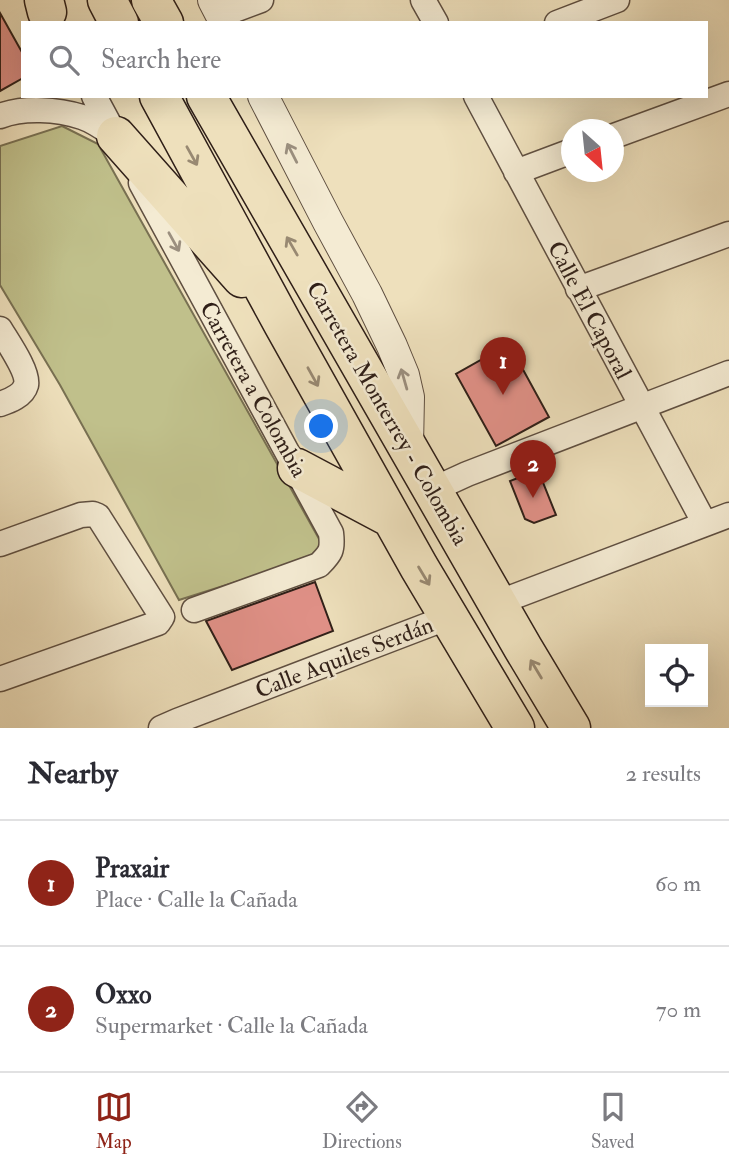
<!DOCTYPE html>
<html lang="en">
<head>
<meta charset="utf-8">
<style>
	:root { --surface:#fff; --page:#f2f2f3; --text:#2b2b33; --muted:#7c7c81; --line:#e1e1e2; --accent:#8f2418 }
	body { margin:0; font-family:"IM FELL Double Pica",serif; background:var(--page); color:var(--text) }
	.controls { position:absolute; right:21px; bottom:21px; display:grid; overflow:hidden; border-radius:0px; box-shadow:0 7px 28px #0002 }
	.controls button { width:63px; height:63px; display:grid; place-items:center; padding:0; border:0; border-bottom:2px solid var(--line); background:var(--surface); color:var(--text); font:35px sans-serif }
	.compass { position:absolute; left:561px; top:119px; width:63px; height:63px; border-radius:50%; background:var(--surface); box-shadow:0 7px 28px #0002; rotate:153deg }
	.you { position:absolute; left:322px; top:427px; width:24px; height:24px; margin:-18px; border:5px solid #fff; border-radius:50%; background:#1a73e8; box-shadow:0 0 0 10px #1a73e833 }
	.badge { display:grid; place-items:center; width:46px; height:46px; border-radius:50%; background:var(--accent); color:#fff; font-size:23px; font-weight:700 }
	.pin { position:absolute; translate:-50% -58px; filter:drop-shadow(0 2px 4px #0008) }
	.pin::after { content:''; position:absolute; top:37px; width:24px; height:21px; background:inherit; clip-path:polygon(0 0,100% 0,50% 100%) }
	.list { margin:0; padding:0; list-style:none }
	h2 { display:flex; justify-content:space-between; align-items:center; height:91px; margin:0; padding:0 28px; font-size:30px }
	h2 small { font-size:23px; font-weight:400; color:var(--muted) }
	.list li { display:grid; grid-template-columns:46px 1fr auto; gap:21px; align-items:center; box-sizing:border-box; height:126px; padding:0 28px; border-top:2px solid var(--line) }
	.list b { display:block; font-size:26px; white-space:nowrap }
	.list p { margin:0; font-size:23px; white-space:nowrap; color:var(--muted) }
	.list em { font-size:23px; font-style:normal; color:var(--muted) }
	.icon { flex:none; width:38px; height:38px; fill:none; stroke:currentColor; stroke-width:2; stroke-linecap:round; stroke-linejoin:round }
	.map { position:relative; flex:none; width:729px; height:728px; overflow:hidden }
	.search { position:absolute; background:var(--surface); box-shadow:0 7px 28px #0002; left:21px; right:21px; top:21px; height:77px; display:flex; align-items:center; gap:18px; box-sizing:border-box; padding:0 24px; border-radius:0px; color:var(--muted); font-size:26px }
	.sheet { height:343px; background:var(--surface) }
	nav { display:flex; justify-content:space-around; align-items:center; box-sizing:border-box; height:98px; border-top:2px solid var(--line); background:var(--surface); font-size:19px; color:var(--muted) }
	nav a { display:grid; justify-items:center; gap:4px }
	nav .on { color:var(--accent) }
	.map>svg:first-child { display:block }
	.green { fill:#c0c08b; stroke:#787052; stroke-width:2 }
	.building { fill:#e19188; stroke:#2f1f18; stroke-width:2 }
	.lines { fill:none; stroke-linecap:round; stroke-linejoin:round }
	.minor-casing { stroke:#5f4f41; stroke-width:27 }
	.tertiary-casing { stroke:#5f4f41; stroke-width:32 }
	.primary-casing { stroke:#2f1f18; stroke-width:41 }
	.minor { stroke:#f4ebd3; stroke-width:24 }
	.tertiary { stroke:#f4ebd3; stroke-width:30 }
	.primary { stroke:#eee0bc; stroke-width:38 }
	.oneway { stroke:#9b8f7f }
	.oneway2 { stroke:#988972 }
	.labels { text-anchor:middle; stroke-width:5; stroke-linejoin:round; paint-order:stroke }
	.street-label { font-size:23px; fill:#2f1f18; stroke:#f4ebd3 }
</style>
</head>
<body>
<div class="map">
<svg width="729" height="728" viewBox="0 0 729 728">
	<rect width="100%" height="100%" fill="#eee0bc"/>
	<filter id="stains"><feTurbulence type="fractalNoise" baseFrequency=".00286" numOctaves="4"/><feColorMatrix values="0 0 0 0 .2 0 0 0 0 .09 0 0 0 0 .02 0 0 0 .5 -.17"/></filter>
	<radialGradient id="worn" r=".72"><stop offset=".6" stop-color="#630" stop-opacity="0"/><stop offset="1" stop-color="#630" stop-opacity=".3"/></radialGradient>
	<!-- green -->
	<path class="green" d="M 62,126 L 98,144 L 323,546 L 305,560 L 179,600 L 60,385 L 0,285 L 0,146 Z"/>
	<!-- building -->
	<path class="building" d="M 0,13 L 23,54 L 23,78 L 0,91 Z
		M 509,344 L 549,417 L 496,446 L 456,374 Z
		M 538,470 L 556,515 L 534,523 L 525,519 L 510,481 Z
		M 315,582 L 333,631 L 232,670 L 206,621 Z"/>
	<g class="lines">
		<defs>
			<path id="minor" d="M 423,0 L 436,23
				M 221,15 L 261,0
				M 557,23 L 617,0
				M 94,96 L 122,148
				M 476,96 L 705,524
				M 0,116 C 24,107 57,109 82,117 C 94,121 105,129 115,136
				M 614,136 L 729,94
				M 516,172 L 572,151
				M 141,183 L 331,533 C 333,550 331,553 319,565 L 194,610
				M 578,289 L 729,234
				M 0,329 C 7,341 29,372 26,385 C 23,396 9,401 0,404
				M 432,490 L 467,474 L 729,373
				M 0,544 L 81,515 L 93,514 L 98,516 L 162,617 L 158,623 L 0,679
				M 497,603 L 729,515
				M 161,728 L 177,721 L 449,617"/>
			<path id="tertiary" d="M 213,0 L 225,23
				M 263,96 L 328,222 L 367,294 L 392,346 L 404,375 L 409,397 L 408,446"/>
			<path id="primary" d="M 44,0 L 47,12
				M 107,0 L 119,23
				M 151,0 L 164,23
				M 159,96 L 283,324 L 419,567 L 515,728
				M 206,96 L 523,648 L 571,728
				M 116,136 L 242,278
				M 297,468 L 391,518"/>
		</defs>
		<!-- minor casing -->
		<use href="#minor" class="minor-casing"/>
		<!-- tertiary casing -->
		<use href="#tertiary" class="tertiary-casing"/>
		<!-- primary casing -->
		<use href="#primary" class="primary-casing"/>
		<!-- minor -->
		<use href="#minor" class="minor"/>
		<!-- tertiary -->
		<use href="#tertiary" class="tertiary"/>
		<!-- primary -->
		<use href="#primary" class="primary"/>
	</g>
	<!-- one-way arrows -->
	<defs><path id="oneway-shaft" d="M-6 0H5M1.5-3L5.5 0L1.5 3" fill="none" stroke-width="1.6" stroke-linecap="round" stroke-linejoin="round" transform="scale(1.75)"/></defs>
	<g class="oneway">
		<use href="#oneway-shaft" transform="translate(292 153) rotate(-117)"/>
		<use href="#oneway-shaft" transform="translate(174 242) rotate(61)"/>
		<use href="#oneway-shaft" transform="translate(404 379) rotate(-106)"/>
	</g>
	<g class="oneway2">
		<use href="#oneway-shaft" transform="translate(192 156) rotate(61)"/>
		<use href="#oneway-shaft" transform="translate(292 246) rotate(-120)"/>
		<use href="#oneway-shaft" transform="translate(313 377) rotate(61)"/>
		<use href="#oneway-shaft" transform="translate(424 576) rotate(59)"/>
		<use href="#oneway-shaft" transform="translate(536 669) rotate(-121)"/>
	</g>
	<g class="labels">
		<!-- street labels -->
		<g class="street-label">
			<text transform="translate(590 310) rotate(62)" y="8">Calle El Caporal</text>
			<text transform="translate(254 389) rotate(61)" y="8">Carretera a Colombia</text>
			<text transform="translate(388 413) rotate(60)" y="8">Carretera Monterrey - Colombia</text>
			<text transform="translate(344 657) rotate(-21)" y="8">Calle Aquiles Serdán</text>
		</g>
	</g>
	<rect width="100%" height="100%" filter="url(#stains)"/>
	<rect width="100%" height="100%" fill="url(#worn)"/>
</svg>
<div class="controls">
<button><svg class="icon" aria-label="locate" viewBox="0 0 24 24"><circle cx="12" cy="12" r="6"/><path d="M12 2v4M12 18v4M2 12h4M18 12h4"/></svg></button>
</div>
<svg class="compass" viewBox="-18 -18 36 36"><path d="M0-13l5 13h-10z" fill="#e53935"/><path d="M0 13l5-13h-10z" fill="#7c7c81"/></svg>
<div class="you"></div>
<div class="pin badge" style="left:503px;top:395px">1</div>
<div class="pin badge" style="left:533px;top:498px">2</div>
<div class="search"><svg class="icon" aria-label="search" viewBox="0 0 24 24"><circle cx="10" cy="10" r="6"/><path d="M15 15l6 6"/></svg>Search here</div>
</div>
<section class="sheet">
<h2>Nearby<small>2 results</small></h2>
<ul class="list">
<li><span class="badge">1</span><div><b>Praxair</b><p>Place · Calle la Cañada</p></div><em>60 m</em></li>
<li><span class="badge">2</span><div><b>Oxxo</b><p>Supermarket · Calle la Cañada</p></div><em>70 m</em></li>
</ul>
</section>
<nav>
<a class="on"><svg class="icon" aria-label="map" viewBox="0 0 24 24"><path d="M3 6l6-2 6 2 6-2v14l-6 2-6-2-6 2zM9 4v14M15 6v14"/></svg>Map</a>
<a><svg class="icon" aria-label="directions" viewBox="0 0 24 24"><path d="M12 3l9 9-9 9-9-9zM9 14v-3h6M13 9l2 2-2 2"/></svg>Directions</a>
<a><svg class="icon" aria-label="saved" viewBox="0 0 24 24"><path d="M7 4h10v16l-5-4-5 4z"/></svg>Saved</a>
</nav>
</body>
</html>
